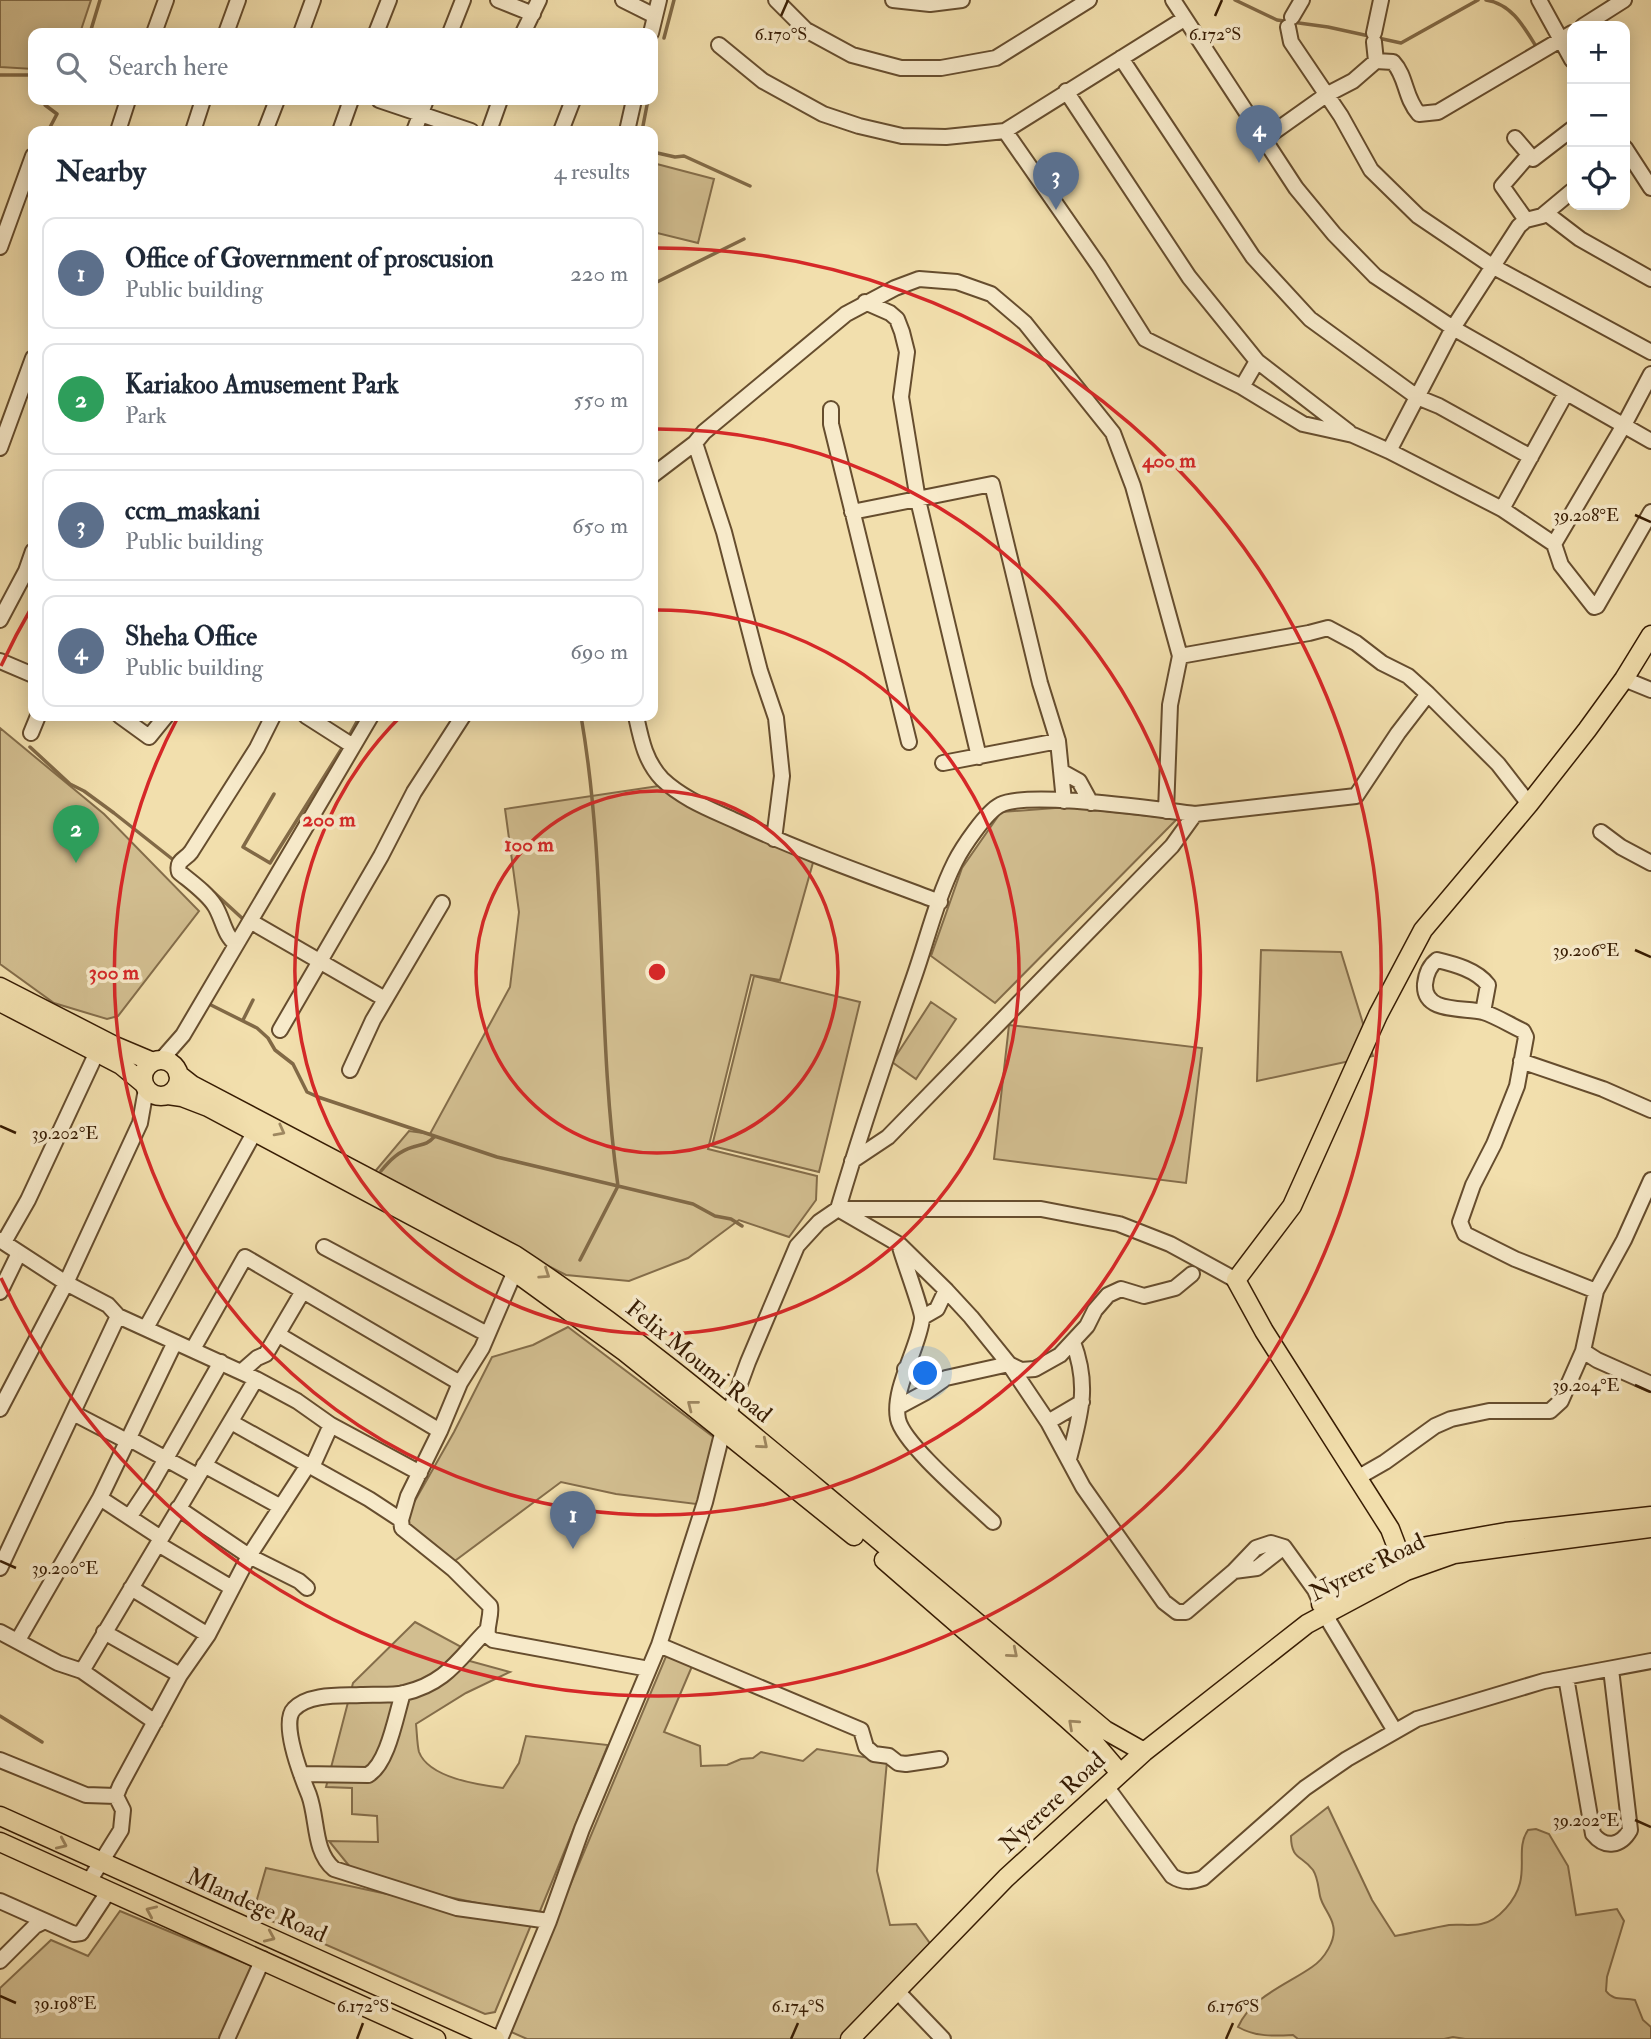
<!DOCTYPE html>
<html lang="en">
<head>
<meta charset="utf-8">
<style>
	:root { --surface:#fff; --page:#f2f2f3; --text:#1f2937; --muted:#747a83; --line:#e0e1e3; --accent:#8f2418 }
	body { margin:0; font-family:"IM FELL Double Pica",serif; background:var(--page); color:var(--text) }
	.controls { position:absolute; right:21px; top:21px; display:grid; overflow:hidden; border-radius:14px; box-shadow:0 4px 18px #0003 }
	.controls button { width:63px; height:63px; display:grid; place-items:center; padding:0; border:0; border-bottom:2px solid var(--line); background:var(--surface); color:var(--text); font:35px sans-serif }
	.you { position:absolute; left:926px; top:1374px; width:24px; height:24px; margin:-18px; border:5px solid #fff; border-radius:50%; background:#1a73e8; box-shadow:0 0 0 10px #1a73e833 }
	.badge { display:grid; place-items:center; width:46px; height:46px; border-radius:50%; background:var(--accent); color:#fff; font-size:23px; font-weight:700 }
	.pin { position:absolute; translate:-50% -58px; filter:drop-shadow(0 2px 4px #0008) }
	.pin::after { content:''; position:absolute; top:37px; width:24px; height:21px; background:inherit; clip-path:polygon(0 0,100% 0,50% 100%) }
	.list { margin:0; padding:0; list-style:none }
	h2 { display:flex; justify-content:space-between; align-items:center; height:91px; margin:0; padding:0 28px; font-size:30px }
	h2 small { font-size:23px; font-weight:400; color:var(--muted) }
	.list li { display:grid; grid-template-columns:46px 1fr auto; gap:21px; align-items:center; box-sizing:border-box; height:112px; margin:0 14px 14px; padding:0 14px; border:2px solid var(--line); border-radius:14px }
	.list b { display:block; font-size:26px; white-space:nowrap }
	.list p { margin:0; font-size:23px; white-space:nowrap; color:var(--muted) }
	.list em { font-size:23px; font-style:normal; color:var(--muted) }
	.icon { flex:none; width:38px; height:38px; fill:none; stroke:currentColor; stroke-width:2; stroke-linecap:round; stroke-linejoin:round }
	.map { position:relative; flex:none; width:1651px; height:2039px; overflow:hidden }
	.search { position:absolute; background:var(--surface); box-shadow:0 4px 18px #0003; left:28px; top:28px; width:630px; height:77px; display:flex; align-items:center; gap:18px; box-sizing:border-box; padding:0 24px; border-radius:14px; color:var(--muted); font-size:26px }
	.panel { position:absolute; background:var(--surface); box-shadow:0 4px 18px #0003; left:28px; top:126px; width:630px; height:595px; border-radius:14px }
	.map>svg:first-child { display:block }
	.green { fill:#d2be90; stroke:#846d4a; stroke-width:2 }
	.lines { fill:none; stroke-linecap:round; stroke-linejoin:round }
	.stream { stroke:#816946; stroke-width:3.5 }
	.minor-casing { stroke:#664d2e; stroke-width:18 }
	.major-casing { stroke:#371c03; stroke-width:21 }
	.minor { stroke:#f7eaca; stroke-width:14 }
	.major { stroke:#f2dfad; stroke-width:18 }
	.oneway { stroke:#9e8760 }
	.ticks { fill:none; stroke:#371c03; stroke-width:2.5 }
	.ring { fill:none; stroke:#d62828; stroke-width:3.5 }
	.labels { text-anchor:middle; stroke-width:7; stroke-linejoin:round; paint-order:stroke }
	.street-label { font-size:24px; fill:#371c03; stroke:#f7eaca }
	.ticks-label { font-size:18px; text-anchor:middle; fill:#371c03; stroke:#f7eaca; stroke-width:7; stroke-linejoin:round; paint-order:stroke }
	.centre { fill:#d62828; stroke:#f7eaca; stroke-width:3.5 }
	.ring-label { font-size:21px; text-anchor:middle; font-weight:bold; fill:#d62828; stroke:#f7eaca; stroke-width:7; stroke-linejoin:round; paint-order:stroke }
</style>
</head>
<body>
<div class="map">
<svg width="1651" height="2039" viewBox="0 0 1651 2039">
	<rect width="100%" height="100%" fill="#f2dfad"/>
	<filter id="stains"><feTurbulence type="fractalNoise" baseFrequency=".00286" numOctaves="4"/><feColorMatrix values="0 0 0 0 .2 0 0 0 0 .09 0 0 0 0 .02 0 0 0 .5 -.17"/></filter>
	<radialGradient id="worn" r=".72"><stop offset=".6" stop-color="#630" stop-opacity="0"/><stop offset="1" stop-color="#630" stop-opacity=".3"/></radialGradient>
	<!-- green -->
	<path class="green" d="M 0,0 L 91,0 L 80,33 L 33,33 L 33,69 L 0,67 Z
		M 653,163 L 714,179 L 698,243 L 653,232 Z
		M 0,728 L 104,814 L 199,911 L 118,1016 L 107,1019 L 54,1003 L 0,964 Z
		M 665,785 L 741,832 L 814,859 L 780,980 L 751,975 L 708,1149 L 817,1176 L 816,1200 L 789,1237 L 739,1220 L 688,1258 L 629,1281 L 566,1275 L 372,1175 L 409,1131 L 430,1134 L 510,987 L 519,912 L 505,809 Z
		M 1068,807 L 1177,819 L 995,1003 L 931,956 L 962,868 L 1001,812 Z
		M 1261,950 L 1341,952 L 1373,1056 L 1257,1081 Z
		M 754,976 L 860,1002 L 819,1172 L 712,1146 Z
		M 931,1002 L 956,1019 L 916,1079 L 892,1062 Z
		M 1009,1025 L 1202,1048 L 1186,1183 L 994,1159 Z
		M 568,1327 L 716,1439 L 704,1505 L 616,1494 L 561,1482 L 452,1563 L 406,1526 L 408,1513 L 454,1432 L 492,1357 L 533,1345 Z
		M 415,1622 L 467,1650 L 466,1660 L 510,1672 L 466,1693 L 416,1724 C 417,1733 417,1744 419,1752 C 429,1778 479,1785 503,1788 L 519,1763 L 526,1736 L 608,1745 L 538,1916 L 359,1878 L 329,1841 L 378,1842 L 377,1816 L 352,1814 L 352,1788 L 326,1787 L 353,1683 Z
		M 667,1654 L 693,1664 L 664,1732 L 700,1746 L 701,1766 L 727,1765 L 741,1759 L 753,1758 L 761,1752 L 803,1761 L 817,1749 L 887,1761 L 877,1871 L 890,1925 L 916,1924 L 934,1949 L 847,2039 L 527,2039 L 509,2031 Z
		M 1328,1807 L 1372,1900 L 1395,1936 C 1413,1933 1431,1928 1449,1925 C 1459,1924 1470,1926 1481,1924 C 1499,1921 1516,1899 1520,1883 C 1525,1864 1517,1846 1528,1830 L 1536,1829 L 1549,1834 L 1568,1866 L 1576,1915 L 1617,1909 L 1624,1921 L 1607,1977 L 1606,1991 C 1614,2002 1623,1997 1635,2000 L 1643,2020 L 1651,2027 L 1651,2039 L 1465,2039 L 1453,2037 L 1444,2039 L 1298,2039 L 1293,2035 C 1274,2036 1255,2037 1238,2027 C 1251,1997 1288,1984 1312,1967 C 1324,1959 1337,1940 1333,1925 C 1331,1915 1322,1906 1320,1896 C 1318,1886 1318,1878 1313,1870 C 1302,1855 1291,1860 1291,1836 Z
		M 266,1868 L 531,1925 L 495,2012 L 485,2014 L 253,1913 Z
		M 120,1911 L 257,1968 L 222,2039 L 0,2039 L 0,1988 L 51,1940 L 88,1956 Z"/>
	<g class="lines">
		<!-- stream -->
		<path class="stream" d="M 1235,0 L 1277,20 L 1328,27 L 1401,43 L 1478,0
			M 1486,0 C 1512,4 1524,27 1537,48
			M 90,33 L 100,0
			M 664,38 L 674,0
			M 0,75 L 33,75
			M 653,85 L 655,78
			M 45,100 L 45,105 L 57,114 L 48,131
			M 642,131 L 648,100
			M 653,152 L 675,157 L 684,156 L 750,186
			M 653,284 L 744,239
			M 581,716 C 608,871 596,1030 618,1186 L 693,1204 L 715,1216 L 731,1219 L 742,1226
			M 348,738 L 360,716
			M 30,747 L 70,784 L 84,791 L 114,813 L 176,862
			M 274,794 L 243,847 L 270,863 L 344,745
			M 207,886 L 243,919
			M 209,1004 L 257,1028 L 268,1038 L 275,1050 L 293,1064 L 307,1092 L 318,1097 L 497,1157 L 618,1186 L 580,1260
			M 243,1020 L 253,1000
			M 381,1171 C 390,1160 399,1151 413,1147 C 422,1144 427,1145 434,1137
			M 0,1716 L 42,1742"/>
		<defs>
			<path id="minor" d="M 498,0 L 533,14
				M 623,0 L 655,16
				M 776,0 L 806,30 L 852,55 L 901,68 L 941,68 L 996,58 L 1089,0
				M 893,0 L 930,4 L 962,0
				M 1173,0 L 1296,188 L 1334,234 L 1375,276 L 1453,328 L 1651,441
				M 1539,0 L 1572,60
				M 1292,17 L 1302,0
				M 1583,26 L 1624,0
				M 1288,27 L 1291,42 L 1341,116 L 1371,170 L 1418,216 L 1492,266 L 1651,352
				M 154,33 L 166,0
				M 226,33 L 238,0
				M 301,33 L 313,0
				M 376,33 L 389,0
				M 450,33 L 463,0
				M 523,33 L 539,0
				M 651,33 L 659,0
				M 1374,33 L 1381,0
				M 1374,42 L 1376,61
				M 719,45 L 763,81 L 823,114 L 859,126 L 902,136 L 946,137 L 1005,131 L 1184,19
				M 1121,58 L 1253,257 L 1310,319 L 1417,397 L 1439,406 L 1531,457
				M 1066,91 L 1189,277 L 1257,361 L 1349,432
				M 379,100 L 471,131
				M 118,131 L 128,100
				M 193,131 L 203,100
				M 265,131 L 277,100
				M 340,131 L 351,100
				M 414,131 L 426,100
				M 489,131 L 500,100
				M 561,131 L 573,100
				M 627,131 L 634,100
				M 1005,131 L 1099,266 L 1145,339 L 1242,387 L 1257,361
				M 1515,138 L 1533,159 L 1572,129
				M 1264,139 L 1326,95 L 1353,81 L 1376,61 L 1393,62 C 1407,77 1404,97 1419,114 L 1438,112 L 1572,33
				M 1625,148 L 1651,188
				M 1546,213 L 1580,239 L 1651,279
				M 1526,220 L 1502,186 L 1528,156
				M 0,247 L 33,156
				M 865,302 L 890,313 L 897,319 L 902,332 L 907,352 L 901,397 L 918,500 L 979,757
				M 1242,387 L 1303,424 L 1353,435 L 1389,451 L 1502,509 L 1554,544 L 1561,565 L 1594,607 L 1597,606 L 1651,512
				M 831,409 L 831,424 L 909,742
				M 695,443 L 724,532 L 760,671 L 776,718 L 782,776 L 774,839
				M 0,448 L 33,358
				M 1389,451 L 1453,328 L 1519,226 L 1526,220 L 1542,216 L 1572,191
				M 653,475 L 695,443 L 704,432 L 846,314 L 895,288 L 919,279 L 957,282 L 991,294 L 1025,323 L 1113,433 L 1133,486 L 1180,656 L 1170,705 L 1166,811
				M 1502,509 L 1566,393
				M 852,512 L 992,484 L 1040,683 L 1058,741 L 943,763
				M 1554,544 L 1624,425 L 1651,374
				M 0,620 L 26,571 L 33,551
				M 1180,656 L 1309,633 L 1328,628 L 1356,643 L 1382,663 L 1408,676 L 1428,694 L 1498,764 L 1529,804
				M 0,661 L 33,675
				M 1624,679 L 1651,690
				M 120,716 L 149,737 L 166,716
				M 306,716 L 353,746
				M 636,716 C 641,739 645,761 662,779 C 683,799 710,809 736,821 C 802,852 871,876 940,902
				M 31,733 L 38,716
				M 1058,741 L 1064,801
				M 1061,771 L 1079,781 L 1091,803
				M 1195,814 L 1356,796 L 1398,733 L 1428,694
				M 1601,832 L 1621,847 L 1651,863
				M 250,921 L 385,999
				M 236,944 C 224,935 223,919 215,906 C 207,893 191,882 179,872 C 176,860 185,860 191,852 L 257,748 L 273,716
				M 1483,1012 L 1488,985 C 1477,970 1454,964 1437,960 C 1429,966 1426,974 1425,984 C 1423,1014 1465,1007 1483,1012 C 1496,1016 1510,1025 1523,1031 L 1526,1037 L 1517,1086 L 1494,1144 L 1473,1185 L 1460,1222 L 1465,1234 L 1515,1259 L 1596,1291
				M 280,1030 L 381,856 L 414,792 L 463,716
				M 161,1060 L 183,1035 L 371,716
				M 1521,1061 L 1603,1089 L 1651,1110
				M 350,1070 L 373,1020 L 442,903
				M 852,1161 L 888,1137 L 1172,846 L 1195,814 C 1158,810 1028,790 1000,805 C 986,812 962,848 955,862 C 937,898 927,940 914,977 C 887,1054 861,1131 838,1209 L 900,1245 L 946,1290 L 971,1317 L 1009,1364 L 1048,1422 L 1083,1487 L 1164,1602 L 1177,1612 L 1186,1612 L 1234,1571 L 1256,1548 L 1271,1543 L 1284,1547 L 1315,1590 L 1330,1623 L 1395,1731
				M 0,1240 L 66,1283 L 108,1305 L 118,1316 L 256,1379 L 82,1671
				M 4,1242 L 28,1200 L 97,1052
				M 324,1247 L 487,1334
				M 900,1247 C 903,1259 923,1312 922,1319 C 919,1347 892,1389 898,1419 C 903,1444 971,1501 993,1522
				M 518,1264 L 482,1348 L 460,1383 L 440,1431 L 408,1496 L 401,1520 L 402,1528 L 453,1569 L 490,1606 C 492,1616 486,1626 488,1636 L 493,1640 L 649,1669
				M 0,1292 L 19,1253
				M 923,1317 L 937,1309 L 946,1290
				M 146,1328 L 254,1133
				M 279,1335 L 440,1431
				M 193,1349 L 245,1257 L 460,1383
				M 1583,1351 L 1597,1360 L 1651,1384
				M 905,1369 L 935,1384
				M 241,1372 L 257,1358 L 266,1354 L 303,1291
				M 256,1379 L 297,1401 L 331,1425 L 312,1467
				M 898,1407 L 926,1392 L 946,1378 L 1009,1364 L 1021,1370 L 1035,1369 L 1060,1355 L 1087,1326 L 1095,1310 L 1108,1295 L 1121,1289 L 1144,1296 L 1175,1288 L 1192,1274
				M 0,1409 L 66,1283 L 140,1123 L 146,1089
				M 73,1413 L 127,1441
				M 231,1422 L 369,1499 L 401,1520
				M 1048,1422 L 1082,1402
				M 331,1425 L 420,1473
				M 128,1438 L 197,1476
				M 1069,1459 C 1080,1415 1090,1387 1073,1342
				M 204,1465 L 281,1507
				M 1357,1478 L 1385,1462 L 1435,1426 L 1451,1419 L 1489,1411 L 1550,1411 L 1561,1401 L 1583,1351 L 1596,1291 L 1624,1240 L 1651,1180
				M 100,1498 L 161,1538
				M 178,1508 L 249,1556 L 308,1465
				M 130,1516 L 152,1483 L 221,1362
				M 158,1544 L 232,1588
				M 0,1568 L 118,1316
				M 1234,1571 L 1257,1568 L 1284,1547
				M 131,1588 L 208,1635
				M 487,1630 C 459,1658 447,1683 404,1693 C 390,1696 375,1694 361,1695 C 342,1696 309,1693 294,1709 C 280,1723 302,1778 309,1795 C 318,1820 313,1851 334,1869 L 457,1908 L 549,1921
				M 0,1632 L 58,1663 L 82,1671 L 155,1722
				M 104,1632 L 180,1675
				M 18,1640 L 100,1498 L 175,1342
				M 659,1645 L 861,1730 L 866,1747 L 874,1754 L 889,1756 L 898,1763 L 906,1764 L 940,1759
				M 1566,1677 L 1593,1834 C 1605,1849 1621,1846 1630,1830 L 1611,1669
				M 0,1760 L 86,1795 L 116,1796
				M 301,1774 L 368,1775 C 388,1764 396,1715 403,1693
				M 1106,1786 L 1172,1876 C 1183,1883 1192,1882 1203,1878 L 1305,1788 L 1347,1759 L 1417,1719 L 1544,1681 L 1651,1661
				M 88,1883 L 121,1830 L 123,1810 L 116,1796 L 120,1786 L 180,1675 L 208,1635 L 249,1556 L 299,1581 L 307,1588
				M 0,1901 L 45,1921
				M 0,1961 L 35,1926 L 45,1921 L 74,1934 L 81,1933 L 108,1892
				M 897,1991 L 943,2039
				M 227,2039 L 263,1959
				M 500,2039 L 549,1921 L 582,1829 L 659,1645 L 705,1502 L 723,1430 L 748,1362 L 797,1246 L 819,1222 L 838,1209 L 1041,1209 L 1119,1224 L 1170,1244 L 1236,1280"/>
			<path id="major" d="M 0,987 L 115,1046 L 153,1062
				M 0,1002 L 121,1065 L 144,1084
				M143 1078a18 18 0 1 1 36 0a18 18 0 1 1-36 0Z
				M 178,1074 L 192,1085 L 515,1255 C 629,1330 733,1418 837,1505 C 926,1580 1015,1655 1105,1730 L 1144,1752
				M 168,1095 L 182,1097 L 208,1107 L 508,1267 L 625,1352 L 854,1536
				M 884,1560 L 1066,1718 L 1097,1746 L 1120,1773
				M 1406,1571 L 1390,1529 L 1264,1331 L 1236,1280 L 1292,1206 L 1378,1015 L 1423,930 L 1529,804 L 1587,730 L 1624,679 L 1651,635
				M 1321,1604 L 1385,1564 L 1427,1546 L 1506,1532 L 1651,1516
				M 0,1816 L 495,2039
				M 0,1842 L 436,2039
				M 850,2039 L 1006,1878 L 1144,1752 L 1307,1624 L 1406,1571 L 1454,1554 L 1651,1528"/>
		</defs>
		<!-- minor casing -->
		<use href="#minor" class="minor-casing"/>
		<!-- major casing -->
		<use href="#major" class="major-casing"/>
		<!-- minor -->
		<use href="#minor" class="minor"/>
		<!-- major -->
		<use href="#major" class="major"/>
	</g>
	<!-- one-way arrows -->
	<defs><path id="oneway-chevron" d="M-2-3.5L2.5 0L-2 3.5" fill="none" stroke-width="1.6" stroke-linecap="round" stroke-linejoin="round" transform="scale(1.75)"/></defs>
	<g class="oneway">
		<use href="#oneway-chevron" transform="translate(280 1131) rotate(28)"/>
		<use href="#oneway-chevron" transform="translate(545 1274) rotate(34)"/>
		<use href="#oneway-chevron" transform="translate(692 1405) rotate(-142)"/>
		<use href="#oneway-chevron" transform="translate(763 1444) rotate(40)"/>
		<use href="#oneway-chevron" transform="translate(1013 1653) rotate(40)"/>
		<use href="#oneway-chevron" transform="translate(1073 1724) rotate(-138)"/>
		<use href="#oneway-chevron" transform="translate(62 1844) rotate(24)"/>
		<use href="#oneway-chevron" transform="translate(151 1911) rotate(-156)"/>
		<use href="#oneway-chevron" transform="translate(270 1937) rotate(24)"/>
	</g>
	<!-- ticks -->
	<path class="ticks" d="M 781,16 L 788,0M 1215,16 L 1222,0M 1635,515 L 1651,522M 1635,950 L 1651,957M 0,1126 L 16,1133M 1635,1385 L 1651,1392M 0,1561 L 16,1568M 1635,1820 L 1651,1827M 0,1996 L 16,2003M 357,2039 L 363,2023M 791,2039 L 798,2023M 1226,2039 L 1233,2023"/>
	<!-- distance rings -->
	<g class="ring">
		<circle cx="657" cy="972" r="181"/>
		<path d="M654 610A362 362 0 1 1 401 716"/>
		<path d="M657 429A543 543 0 1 1 178 717"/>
		<path d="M1 666A724 724 0 0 1 33 605M657 248A724 724 0 1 1 1 1278"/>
	</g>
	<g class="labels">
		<!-- street labels -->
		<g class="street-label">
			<text transform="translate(699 1361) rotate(39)" y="8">Felix Moumi Road</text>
			<text transform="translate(1367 1567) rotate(-26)" y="8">Nyrere Road</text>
			<text transform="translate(1052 1802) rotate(-43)" y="8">Nyerere Road</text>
			<text transform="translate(257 1905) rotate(24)" y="8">Mlandege Road</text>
		</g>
	</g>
	<g class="ticks-label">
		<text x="781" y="40">6.170°S</text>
		<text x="1215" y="40">6.172°S</text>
		<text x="1586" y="521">39.208°E</text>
		<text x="1586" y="956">39.206°E</text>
		<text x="65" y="1139">39.202°E</text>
		<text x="1586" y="1391">39.204°E</text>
		<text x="65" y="1574">39.200°E</text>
		<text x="1586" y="1826">39.202°E</text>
		<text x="65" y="2009">39.198°E</text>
		<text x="363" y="2012">6.172°S</text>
		<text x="798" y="2012">6.174°S</text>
		<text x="1233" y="2012">6.176°S</text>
	</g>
	<circle cx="657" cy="972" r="10" class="centre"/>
	<g class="ring-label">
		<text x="1169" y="467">400 m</text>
		<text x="329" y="826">200 m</text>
		<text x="529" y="851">100 m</text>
		<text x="114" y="979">300 m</text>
	</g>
	<rect width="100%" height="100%" filter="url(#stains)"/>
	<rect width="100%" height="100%" fill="url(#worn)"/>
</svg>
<div class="controls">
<button>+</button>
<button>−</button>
<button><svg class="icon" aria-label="locate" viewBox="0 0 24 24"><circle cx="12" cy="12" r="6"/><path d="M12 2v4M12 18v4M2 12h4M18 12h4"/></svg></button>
</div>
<div class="you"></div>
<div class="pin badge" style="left:573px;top:1549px;background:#5c6f8a">1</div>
<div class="pin badge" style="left:76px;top:863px;background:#2e9e5b">2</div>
<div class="pin badge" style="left:1056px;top:210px;background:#5c6f8a">3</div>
<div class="pin badge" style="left:1259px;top:163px;background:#5c6f8a">4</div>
<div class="search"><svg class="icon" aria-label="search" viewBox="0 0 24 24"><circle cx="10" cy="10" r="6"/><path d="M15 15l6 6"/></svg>Search here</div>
<section class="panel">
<h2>Nearby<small>4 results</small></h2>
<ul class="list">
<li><span class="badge" style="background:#5c6f8a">1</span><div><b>Office of Government of proscusion</b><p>Public building</p></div><em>220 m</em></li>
<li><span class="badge" style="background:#2e9e5b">2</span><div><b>Kariakoo Amusement Park</b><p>Park</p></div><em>550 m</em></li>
<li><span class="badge" style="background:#5c6f8a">3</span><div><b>ccm_maskani</b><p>Public building</p></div><em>650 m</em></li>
<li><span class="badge" style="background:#5c6f8a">4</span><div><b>Sheha Office</b><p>Public building</p></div><em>690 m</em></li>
</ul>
</section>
</div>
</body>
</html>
